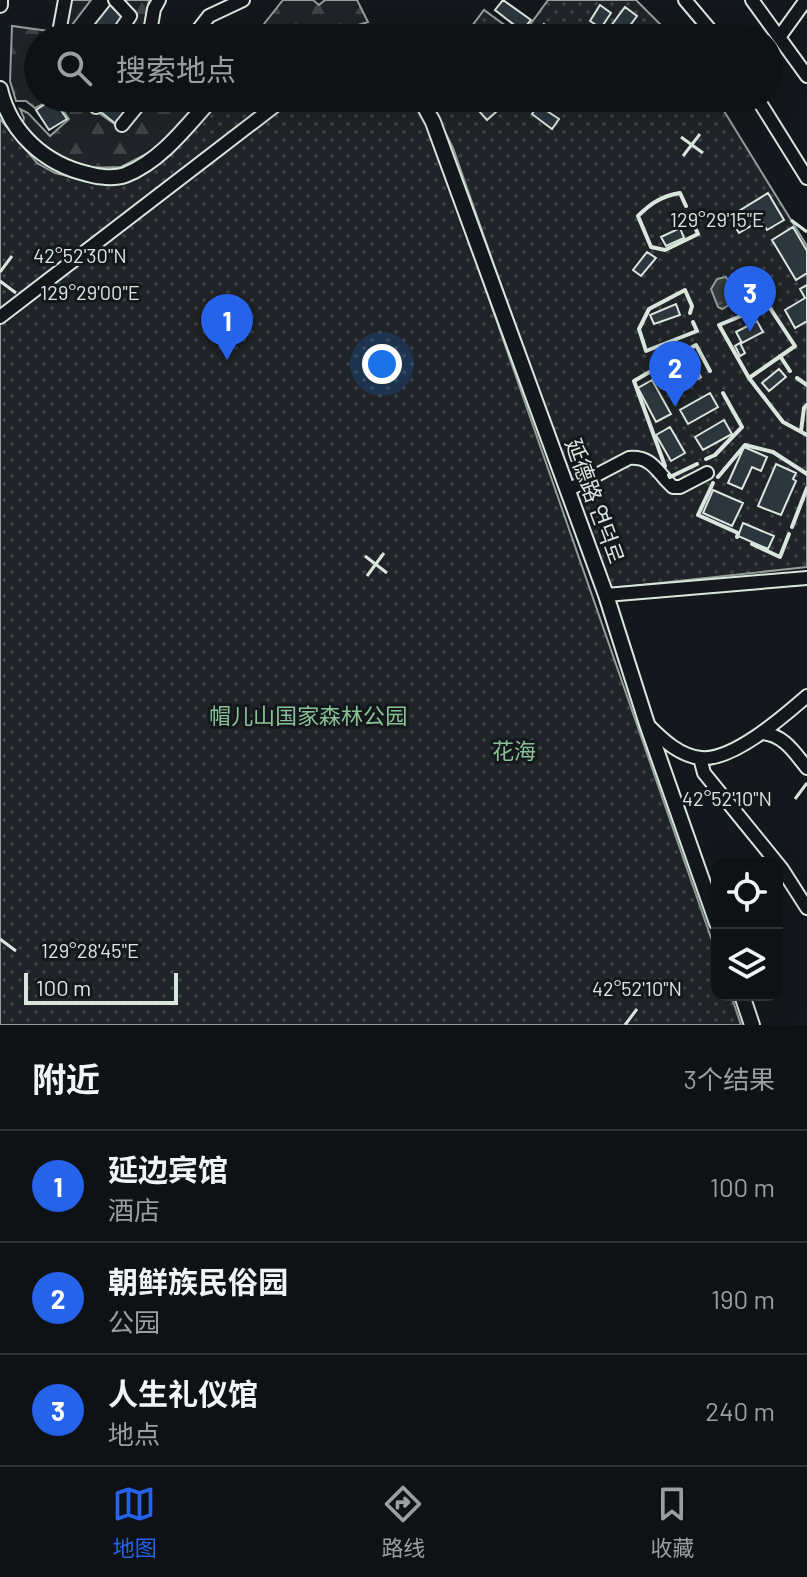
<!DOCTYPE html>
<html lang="zh">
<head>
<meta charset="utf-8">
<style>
	:root { --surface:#0f1215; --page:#1d2022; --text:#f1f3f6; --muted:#9b9ea0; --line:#2f3234; --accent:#2563eb }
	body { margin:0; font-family:Barlow,"Noto Sans SC","Noto Sans KR",sans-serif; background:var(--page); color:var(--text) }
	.controls { position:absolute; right:24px; bottom:24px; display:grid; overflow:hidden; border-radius:16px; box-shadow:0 8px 32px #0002 }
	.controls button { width:72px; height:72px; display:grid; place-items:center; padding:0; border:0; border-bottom:2px solid var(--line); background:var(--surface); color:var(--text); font:40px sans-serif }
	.scale { position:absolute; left:24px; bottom:20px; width:154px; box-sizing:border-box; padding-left:8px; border:4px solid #d8e6dc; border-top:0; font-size:22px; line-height:28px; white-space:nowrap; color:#d8e6dc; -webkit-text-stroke:6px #14181c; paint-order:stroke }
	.you { position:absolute; left:382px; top:364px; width:28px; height:28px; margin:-20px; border:6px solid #fff; border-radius:50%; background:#1a73e8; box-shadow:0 0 0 12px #1a73e833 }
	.badge { display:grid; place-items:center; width:52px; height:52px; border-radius:50%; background:var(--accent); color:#fff; font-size:26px; font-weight:700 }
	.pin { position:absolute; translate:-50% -66px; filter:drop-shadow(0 2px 4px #0008) }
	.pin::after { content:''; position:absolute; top:42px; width:28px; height:24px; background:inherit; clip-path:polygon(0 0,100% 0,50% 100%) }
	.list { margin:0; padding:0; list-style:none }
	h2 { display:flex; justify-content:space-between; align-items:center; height:104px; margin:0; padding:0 32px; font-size:34px }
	h2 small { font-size:26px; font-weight:400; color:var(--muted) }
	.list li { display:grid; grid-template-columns:52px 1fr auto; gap:24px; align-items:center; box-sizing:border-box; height:112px; padding:0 32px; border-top:2px solid var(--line) }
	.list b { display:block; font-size:30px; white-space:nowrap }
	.list p { margin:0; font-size:26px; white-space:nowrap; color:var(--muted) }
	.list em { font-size:26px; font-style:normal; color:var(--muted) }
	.icon { flex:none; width:44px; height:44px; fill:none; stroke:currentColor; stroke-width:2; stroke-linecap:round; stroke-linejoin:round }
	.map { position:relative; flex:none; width:807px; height:1025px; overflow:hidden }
	.search { position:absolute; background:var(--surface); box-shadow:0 8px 32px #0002; left:24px; right:24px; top:24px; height:88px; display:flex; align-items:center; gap:20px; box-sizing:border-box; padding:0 28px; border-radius:44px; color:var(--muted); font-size:30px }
	.sheet { height:440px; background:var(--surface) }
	nav { display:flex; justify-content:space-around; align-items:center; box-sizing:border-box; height:112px; border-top:2px solid var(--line); background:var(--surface); font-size:22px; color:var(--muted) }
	nav a { display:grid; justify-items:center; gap:4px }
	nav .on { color:var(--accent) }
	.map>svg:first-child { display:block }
	.forest { fill:url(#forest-firs); stroke:#939e99; stroke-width:2 }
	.park { fill:url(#park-dots); stroke:#939e99; stroke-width:2 }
	.water { fill:url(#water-ripples); stroke:#939e99; stroke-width:2 }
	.building { fill:#2c363c; stroke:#d8e6dc; stroke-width:2 }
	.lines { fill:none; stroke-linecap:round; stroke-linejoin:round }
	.minor-casing { stroke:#d8e6dc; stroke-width:16 }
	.major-casing { stroke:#d8e6dc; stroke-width:18 }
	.minor { stroke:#14181c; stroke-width:12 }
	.major { stroke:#14181c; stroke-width:14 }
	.wall { stroke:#d8e6dc; stroke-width:4 }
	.ticks { fill:none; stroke:#d8e6dc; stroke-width:3 }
	.labels { text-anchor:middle; stroke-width:6; stroke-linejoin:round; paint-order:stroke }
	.street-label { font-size:22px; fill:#d8e6dc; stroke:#14181c }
	.park-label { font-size:22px; fill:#8ac095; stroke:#14181c }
	.ticks-label { font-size:20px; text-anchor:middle; fill:#d8e6dc; stroke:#14181c; stroke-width:6; stroke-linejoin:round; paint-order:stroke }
</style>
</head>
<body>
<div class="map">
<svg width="807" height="1025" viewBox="0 0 807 1025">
	<defs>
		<pattern id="forest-firs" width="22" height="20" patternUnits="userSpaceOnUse" patternTransform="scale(2)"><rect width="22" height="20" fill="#202428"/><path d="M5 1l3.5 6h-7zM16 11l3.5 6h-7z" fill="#404447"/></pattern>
		<pattern id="park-dots" width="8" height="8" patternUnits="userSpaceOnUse" patternTransform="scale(2)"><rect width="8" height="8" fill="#202428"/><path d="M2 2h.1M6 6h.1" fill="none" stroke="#404447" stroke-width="1.8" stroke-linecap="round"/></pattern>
		<pattern id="water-ripples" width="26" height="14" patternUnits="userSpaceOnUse" patternTransform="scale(2)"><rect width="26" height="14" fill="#363b3e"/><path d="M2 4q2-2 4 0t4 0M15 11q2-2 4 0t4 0" fill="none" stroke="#525759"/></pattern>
	</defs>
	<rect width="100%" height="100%" fill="#14181c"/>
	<!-- forest -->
	<path class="forest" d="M 71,0 L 91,0 L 62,38 L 38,38 L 38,98 L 65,98 L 71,103 L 75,98 L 96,98 L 89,106 L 123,130 L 153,98 L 202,98 L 156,149 L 121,167 L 85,168 L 56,159 L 22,126 L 24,118 L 20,109 L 28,113 L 50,136 L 69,119 L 55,98 L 35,108 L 26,101 L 16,101 L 10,81 L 12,26 L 63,33 Z
		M 124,0 L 149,0 L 142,38 L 122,38 L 137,14 Z
		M 283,0 L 313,0 L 319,5 L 325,0 L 357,0 L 368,22 C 323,37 286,38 240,38 L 260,29 Z"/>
	<!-- park -->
	<path class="park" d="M 548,0 L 636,0 L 674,38 L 463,38 L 484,10 L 521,37 Z
		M 220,98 L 410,98 L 429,126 L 717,955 L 717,995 L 731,995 L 741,1025 L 0,1025 L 0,119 L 37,163 L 55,173 L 75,178 L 115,179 L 164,158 Z
		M 424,98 L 716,98 L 807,246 L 807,567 L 613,588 L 605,582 L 453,148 L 437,116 Z"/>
	<!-- water -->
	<path class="water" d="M 726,277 L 738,297 L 736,301 L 722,309 L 718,307 L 711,289 L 717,279 Z"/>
	<!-- building -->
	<path class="building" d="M 503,0 L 531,20 L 522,31 L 495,10 Z
		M 111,4 L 126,15 L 108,38 L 84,38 Z
		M 600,5 L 611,13 L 601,28 L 590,21 Z
		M 625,7 L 637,16 L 621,38 L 602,38 Z
		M 544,24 L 565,38 L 536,36 Z
		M 112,98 L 138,98 L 117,125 L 101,112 Z
		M 53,99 L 67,119 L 49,130 L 36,110 Z
		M 487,103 L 496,112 L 487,120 L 478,110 Z
		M 538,105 L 559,119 L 552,129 L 532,114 Z
		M 768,193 L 784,220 L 767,230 L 761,220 L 739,233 L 729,217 Z
		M 793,227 L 807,251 L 807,273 L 796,280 L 772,240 Z
		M 680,228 L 684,238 L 666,246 L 661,237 Z
		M 647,252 L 656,258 L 641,276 L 633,270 Z
		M 739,275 L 747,288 L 738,293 L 730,280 Z
		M 807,285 L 807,321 L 795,328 L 785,310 L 805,298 L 800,289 Z
		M 676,304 L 680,315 L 654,324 L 650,315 Z
		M 757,321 L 763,332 L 742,343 L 736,332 Z
		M 740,343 L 745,353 L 740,356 L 735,346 Z
		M 688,353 L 701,377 L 689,384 L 683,374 L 662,387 L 654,373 Z
		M 779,369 L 786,377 L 769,391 L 762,383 Z
		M 652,380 L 671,414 L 656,422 L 638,388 Z
		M 710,393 L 718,407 L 688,424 L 680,410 Z
		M 724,420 L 732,434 L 703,450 L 695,437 Z
		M 670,427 L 685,453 L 671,461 L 656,435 Z
		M 744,447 L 767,457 L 761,471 L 752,467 L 742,489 L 728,483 Z
		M 776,464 L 796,473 L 793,479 L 796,481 L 781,515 L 758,506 Z
		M 713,490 L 743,503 L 732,526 L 703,513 Z
		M 743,523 L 774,536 L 768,549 L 738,536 Z"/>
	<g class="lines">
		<defs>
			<path id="minor" d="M 685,0 L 717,38
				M 752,0 L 807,76
				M 60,27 L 65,0
				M 780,36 L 806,0
				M 115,38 L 130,16 L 115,0
				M 149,38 L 154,9 L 159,0
				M 192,38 L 209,16 L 243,0
				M 757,98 L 807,178
				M 96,107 L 104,98
				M 122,125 L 144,98
				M 0,317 L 285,98
				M 568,490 L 629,458 C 653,456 657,473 673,487 L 680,487 L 707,473
				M 606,595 L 807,578
				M 649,726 C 663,740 680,756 701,758 C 733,761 784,716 807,696
				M 762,733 C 784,735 794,752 807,768
				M 700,758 L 704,773 L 782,869 L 807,908"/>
			<path id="major" d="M 0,5 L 0,0
				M 0,89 C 10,133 45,164 88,174 C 98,177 114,179 125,175 C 161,161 187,126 212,98
				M 420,98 L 433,122 L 606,595 L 647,724 L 717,923
				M 742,995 L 752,1025"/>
		</defs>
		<!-- minor casing -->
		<use href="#minor" class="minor-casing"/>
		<!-- major casing -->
		<use href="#major" class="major-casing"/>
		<!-- minor -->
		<use href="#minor" class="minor"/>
		<!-- major -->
		<use href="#major" class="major"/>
		<!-- wall -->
		<path class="wall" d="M 686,206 L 680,193 C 662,196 651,203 638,216 L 651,247 L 665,250 L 698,234 L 689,214
			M 690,313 L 692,306 L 685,290 L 649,309 L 639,329 L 646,351 L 697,331 L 693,322
			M 780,356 L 790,371
			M 749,378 L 795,346 L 768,305 L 719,325 L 749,378 L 783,422 L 807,435
			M 797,378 L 807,385
			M 801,431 L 804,408 L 807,405
			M 706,459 L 715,455 L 742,427 L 723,393
			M 665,466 L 634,381 L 696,345 L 710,371
			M 669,475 L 670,477 L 697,464
			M 718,477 L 745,445 L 773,452 L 807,474
			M 713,483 L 698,515 L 738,533 L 737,537
			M 792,527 L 807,488
			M 752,544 L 780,557 L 789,534"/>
	</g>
	<!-- ticks -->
	<path class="ticks" d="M 681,137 L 703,153M 683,156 L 700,134M 791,220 L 807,232M 0,272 L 12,256M 0,281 L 16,293M 365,556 L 387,573M 367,576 L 384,553M 795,799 L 807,783M 0,939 L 16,951M 625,1025 L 637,1009"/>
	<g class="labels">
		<!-- street labels -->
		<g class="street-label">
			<text transform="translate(595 501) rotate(70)" y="8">延德路 연덕로</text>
		</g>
		<!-- park labels -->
		<g class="park-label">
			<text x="308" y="724">帽儿山国家森林公园</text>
			<text x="514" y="759">花海</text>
		</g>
	</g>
	<g class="ticks-label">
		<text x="717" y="227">129°29'15"E</text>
		<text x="80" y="263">42°52'30"N</text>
		<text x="90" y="300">129°29'00"E</text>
		<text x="727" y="806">42°52'10"N</text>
		<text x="90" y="958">129°28'45"E</text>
		<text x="637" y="996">42°52'10"N</text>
	</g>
</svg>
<div class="controls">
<button><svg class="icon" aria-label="locate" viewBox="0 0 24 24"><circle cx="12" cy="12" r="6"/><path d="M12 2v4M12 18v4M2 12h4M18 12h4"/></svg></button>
<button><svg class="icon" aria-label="layers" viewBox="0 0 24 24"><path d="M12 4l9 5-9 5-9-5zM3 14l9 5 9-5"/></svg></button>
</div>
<div class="scale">100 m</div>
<div class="you"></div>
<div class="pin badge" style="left:227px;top:360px">1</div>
<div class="pin badge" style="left:675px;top:407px">2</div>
<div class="pin badge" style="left:750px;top:332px">3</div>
<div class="search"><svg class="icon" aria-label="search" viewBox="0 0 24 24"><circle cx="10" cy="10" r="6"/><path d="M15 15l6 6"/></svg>搜索地点</div>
</div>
<section class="sheet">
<h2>附近<small>3个结果</small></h2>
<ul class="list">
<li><span class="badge">1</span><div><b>延边宾馆</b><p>酒店</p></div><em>100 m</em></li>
<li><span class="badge">2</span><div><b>朝鲜族民俗园</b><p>公园</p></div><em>190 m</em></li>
<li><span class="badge">3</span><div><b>人生礼仪馆</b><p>地点</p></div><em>240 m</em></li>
</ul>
</section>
<nav>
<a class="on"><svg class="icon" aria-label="map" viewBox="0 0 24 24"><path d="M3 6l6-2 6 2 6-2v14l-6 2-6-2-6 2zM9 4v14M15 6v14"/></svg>地图</a>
<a><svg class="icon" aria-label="directions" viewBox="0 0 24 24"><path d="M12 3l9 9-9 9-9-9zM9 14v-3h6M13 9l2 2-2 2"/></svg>路线</a>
<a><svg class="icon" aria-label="saved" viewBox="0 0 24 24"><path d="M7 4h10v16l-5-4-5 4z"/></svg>收藏</a>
</nav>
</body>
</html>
